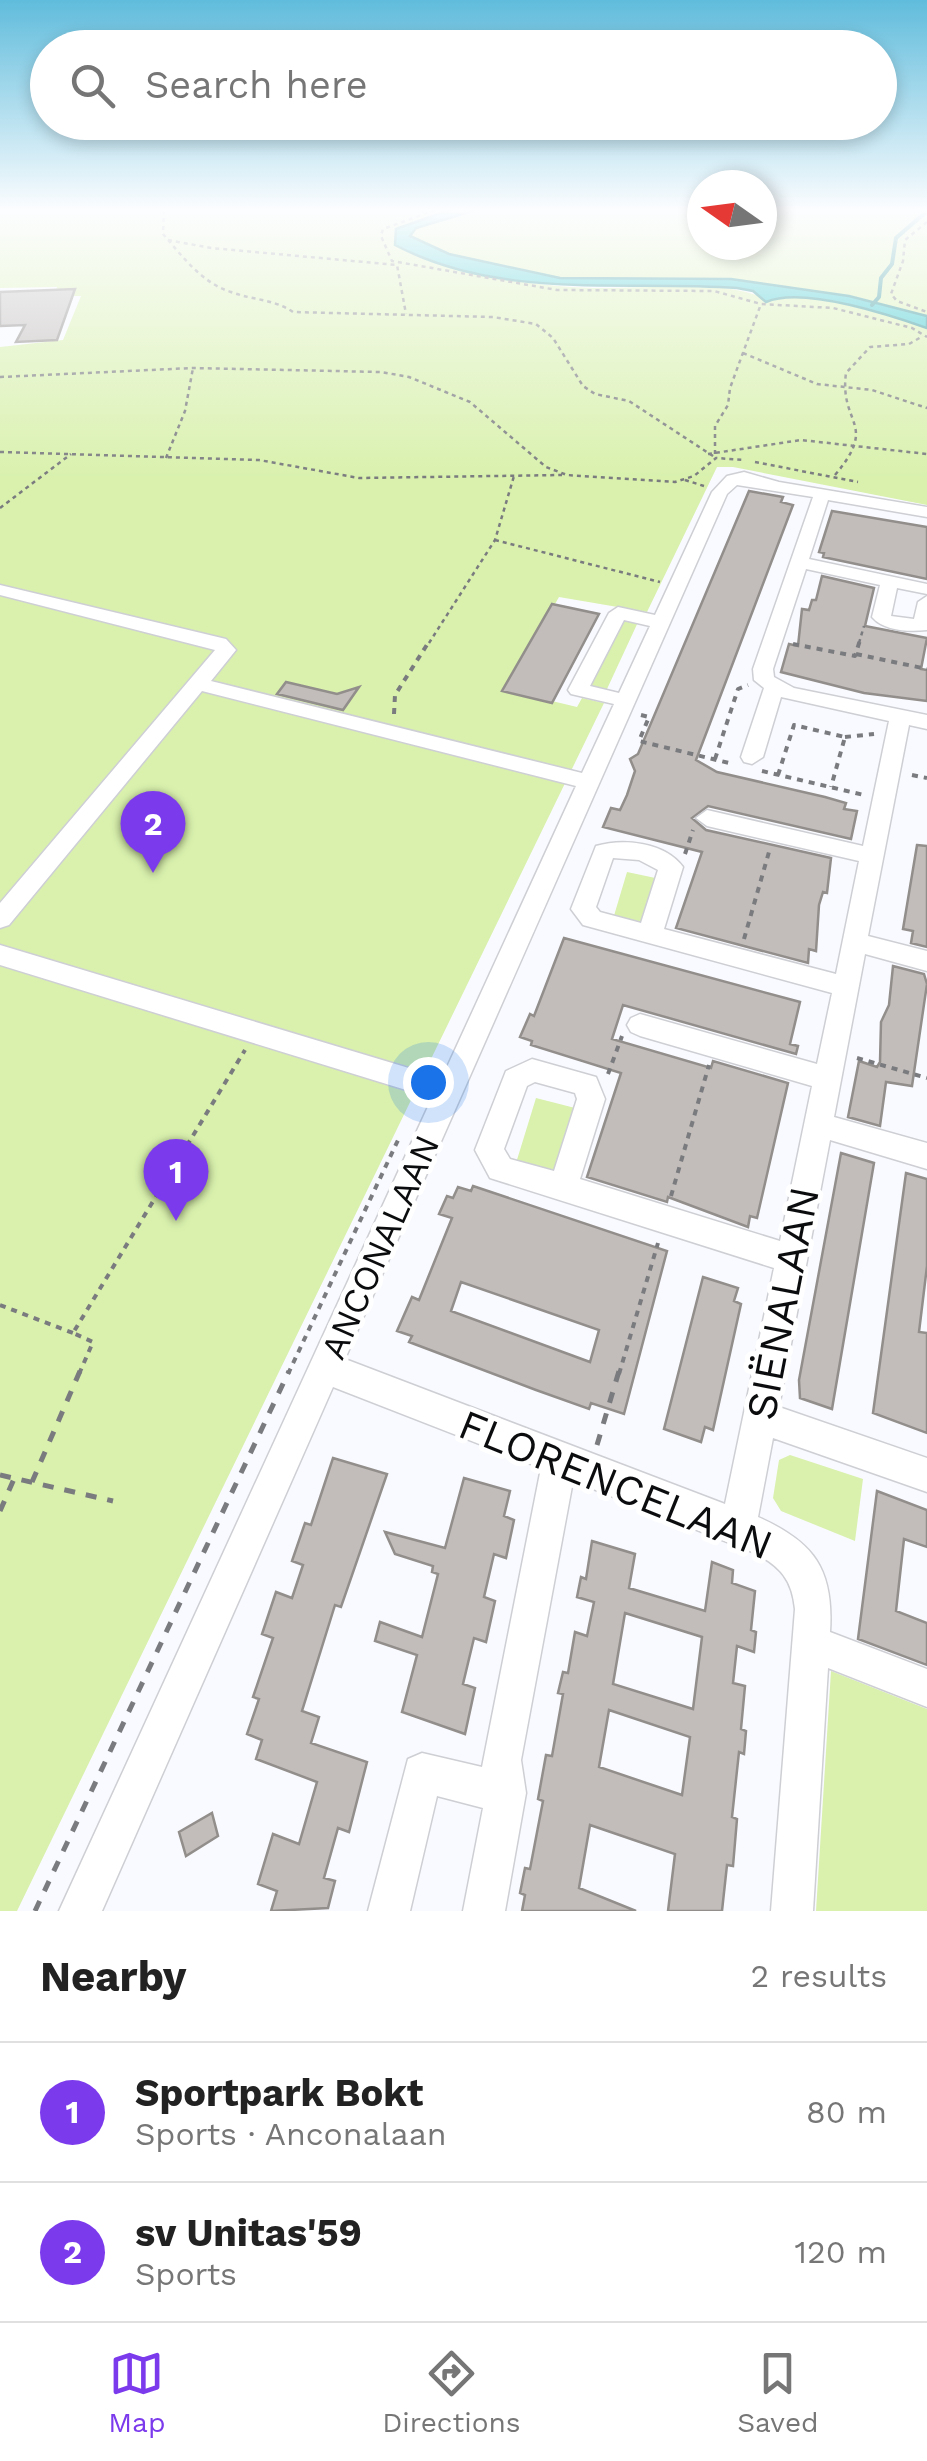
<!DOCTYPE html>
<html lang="en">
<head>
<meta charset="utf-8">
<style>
	:root { --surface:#fff; --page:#f6f6f6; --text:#222; --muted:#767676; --line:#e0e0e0; --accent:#7c3aed }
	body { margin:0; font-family:"Work Sans",sans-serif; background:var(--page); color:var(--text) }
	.compass { position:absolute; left:687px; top:170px; width:90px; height:90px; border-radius:50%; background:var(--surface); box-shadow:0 5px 15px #0003; rotate:284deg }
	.you { position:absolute; left:428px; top:1082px; width:35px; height:35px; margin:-25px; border:8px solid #fff; border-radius:50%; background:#1a73e8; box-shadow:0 0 0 15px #1a73e833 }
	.badge { display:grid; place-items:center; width:65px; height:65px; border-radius:50%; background:var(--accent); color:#fff; font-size:32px; font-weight:700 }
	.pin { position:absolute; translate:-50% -82px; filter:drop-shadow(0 2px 5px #0008) }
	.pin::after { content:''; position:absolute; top:52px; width:35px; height:30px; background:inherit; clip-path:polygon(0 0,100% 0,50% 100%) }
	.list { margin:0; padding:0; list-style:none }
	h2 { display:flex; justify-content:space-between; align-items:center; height:130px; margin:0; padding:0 40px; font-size:42px }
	h2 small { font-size:32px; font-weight:400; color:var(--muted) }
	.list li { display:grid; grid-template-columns:65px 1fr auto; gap:30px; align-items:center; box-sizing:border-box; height:140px; padding:0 40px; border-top:2px solid var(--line) }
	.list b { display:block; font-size:38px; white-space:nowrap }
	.list p { margin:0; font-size:32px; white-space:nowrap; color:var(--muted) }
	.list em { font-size:32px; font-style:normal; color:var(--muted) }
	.icon { flex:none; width:55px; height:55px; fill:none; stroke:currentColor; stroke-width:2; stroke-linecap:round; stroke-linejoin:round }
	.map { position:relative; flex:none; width:927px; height:1911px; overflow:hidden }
	.search { position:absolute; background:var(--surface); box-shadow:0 5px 15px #0003; left:30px; right:30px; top:30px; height:110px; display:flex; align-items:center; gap:25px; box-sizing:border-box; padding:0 35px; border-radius:55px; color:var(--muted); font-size:38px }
	.sheet { height:410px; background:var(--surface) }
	nav { display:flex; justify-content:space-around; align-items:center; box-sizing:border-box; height:140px; border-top:2px solid var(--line); background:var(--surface); font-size:28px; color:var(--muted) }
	nav a { display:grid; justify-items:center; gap:5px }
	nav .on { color:var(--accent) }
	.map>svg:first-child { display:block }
	.green { fill:#d9f1ad }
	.water { fill:#34c7cb; stroke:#288f92; stroke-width:2.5 }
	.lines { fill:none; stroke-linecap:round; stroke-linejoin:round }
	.stream { stroke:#288f92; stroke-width:4 }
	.building { fill:#c2bdba; stroke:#928e8b; stroke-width:2.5; fill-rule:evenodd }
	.minor-casing { stroke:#cecfd4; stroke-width:3 }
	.path-far2 { stroke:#7a7b7e; stroke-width:2.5; stroke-dasharray:4 4; stroke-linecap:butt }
	.path-far1 { stroke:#7a7b7e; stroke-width:4; stroke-dasharray:6 6; stroke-linecap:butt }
	.path { stroke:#7a7b7e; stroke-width:5; stroke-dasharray:11 11; stroke-linecap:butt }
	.minor { fill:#fff; fill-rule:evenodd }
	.labels { text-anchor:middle; stroke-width:10; stroke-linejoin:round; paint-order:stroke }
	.street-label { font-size:35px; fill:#0b0c0d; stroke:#fff }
	.near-street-label { font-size:42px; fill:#0b0c0d; stroke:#fff }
</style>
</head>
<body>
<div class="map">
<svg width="927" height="1911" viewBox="0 0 927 1911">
	<rect width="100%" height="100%" fill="#f9faff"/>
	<!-- green -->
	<path class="green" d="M 0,210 L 449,210 L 396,229 L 395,245 C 454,276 546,289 612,288 C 667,288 719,279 770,300 C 795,286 898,318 927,328 L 927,505 L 733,467 L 717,467 L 647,612 L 559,597 L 506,690 L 577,707 L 582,698 L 604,703 L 17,1911 L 0,1911 L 0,347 L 63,340 L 81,296 L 55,296 L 57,287 L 0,288 Z
		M 476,210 L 702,210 L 702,245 L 762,245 L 762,210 L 927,210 L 927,316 L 849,296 L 731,279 L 560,278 L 449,254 L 410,236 L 416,228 Z
		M 620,615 L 639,620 L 607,689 L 584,686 Z
		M 627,872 L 660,879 L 647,926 L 613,919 Z
		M 536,1098 L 579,1109 L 557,1175 L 516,1163 Z
		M 790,1455 L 863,1479 L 855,1541 L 781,1511 L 773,1498 L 779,1460 Z
		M 831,1671 L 927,1709 L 927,1911 L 816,1911 Z"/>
	<!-- water -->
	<path class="water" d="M 449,210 L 476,210 L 416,228 L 410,236 L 449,254 L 560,278 L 731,279 L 849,296 L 927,316 L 927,328 C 887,314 803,286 766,302 L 753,291 L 737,288 C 623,280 502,301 395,245 L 396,229 Z"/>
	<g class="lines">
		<!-- stream -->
		<path class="stream" d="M 872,305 L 879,297 L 881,278 L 892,264 L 896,238 L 927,211"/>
	</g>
	<!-- building -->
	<path class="building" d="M 75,289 L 57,340 L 16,342 L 25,325 L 0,326 L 0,292 Z
		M 749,491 L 783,497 L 781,502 L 793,505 L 696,760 L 717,772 L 825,797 L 846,803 L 844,809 L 857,811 L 851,839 L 708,806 L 692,818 L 706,830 L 831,858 L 827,893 L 823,892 L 819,905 L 816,951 L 809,949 L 808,963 L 676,928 L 702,852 L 603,827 L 611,808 L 620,810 L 627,795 L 635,771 L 630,759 L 638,754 Z
		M 832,511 L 927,527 L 927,579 L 823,557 L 824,553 L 819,552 Z
		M 822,576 L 874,588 L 865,626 L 927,638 L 921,669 L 927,670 L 927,701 L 864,693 L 781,672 L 789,644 L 798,646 L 802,609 L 809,610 L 812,600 L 816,600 Z
		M 552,604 L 599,614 L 552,703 L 502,691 Z
		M 286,682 L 337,694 L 359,687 L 343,710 L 277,694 Z
		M 917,845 L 927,846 L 927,947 L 911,943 L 913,931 L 903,929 Z
		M 564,938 L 800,1002 L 790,1044 L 798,1046 L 796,1054 L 623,1005 L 612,1039 L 711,1068 L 713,1061 L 788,1083 L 757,1218 L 750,1216 L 748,1227 L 668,1197 L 667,1202 L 587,1177 L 621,1073 L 531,1045 L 532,1041 L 520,1037 L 530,1014 L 534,1016 Z
		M 893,966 L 924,974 L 927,984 L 912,1086 L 886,1082 L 880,1126 L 848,1117 L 859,1061 L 877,1067 L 880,1062 L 881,1022 L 889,1005 Z
		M 841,1153 L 874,1163 L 832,1409 L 800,1398 L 799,1380 Z
		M 906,1173 L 927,1179 L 927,1266 L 919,1332 L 927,1333 L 927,1433 L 873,1413 Z
		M 473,1186 L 667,1251 L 624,1414 L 591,1403 L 589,1409 L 536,1390 L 409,1342 L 412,1336 L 397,1331 L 412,1297 L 419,1300 L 452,1218 L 439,1214 L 447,1196 L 453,1198 L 458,1187 L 471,1191 ZM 461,1282 L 599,1330 L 590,1362 L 451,1311 Z
		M 703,1277 L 738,1288 L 734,1301 L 741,1304 L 713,1430 L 705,1427 L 701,1442 L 664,1429 Z
		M 333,1458 L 387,1474 L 341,1607 L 335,1605 L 302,1711 L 319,1717 L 311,1743 L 367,1762 L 349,1832 L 338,1828 L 324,1878 L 335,1881 L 328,1908 L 271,1911 L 277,1891 L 258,1884 L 273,1834 L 299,1844 L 317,1782 L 256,1759 L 262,1740 L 247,1734 L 259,1699 L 253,1697 L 273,1638 L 262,1634 L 276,1592 L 292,1598 L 303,1565 L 292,1561 L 305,1523 L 311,1525 Z
		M 464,1478 L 510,1491 L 504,1516 L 514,1520 L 506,1558 L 494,1554 L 484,1597 L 495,1601 L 486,1642 L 474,1638 L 463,1684 L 475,1688 L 465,1734 L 402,1712 L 417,1655 L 375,1641 L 380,1622 L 422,1637 L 438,1574 L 432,1572 L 433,1566 L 395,1554 L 385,1532 L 445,1548 Z
		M 877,1491 L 927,1510 L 927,1547 L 904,1539 L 896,1611 L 927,1623 L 927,1665 L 858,1639 Z
		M 592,1541 L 635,1554 L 629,1588 L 705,1611 L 712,1562 L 733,1570 L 732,1583 L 755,1591 L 751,1630 L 756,1632 L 754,1652 L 737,1646 L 733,1683 L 745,1686 L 741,1729 L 746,1731 L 744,1754 L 739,1752 L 732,1817 L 737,1819 L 733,1866 L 727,1865 L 722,1911 L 668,1911 L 675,1854 L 590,1825 L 579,1888 L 636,1911 L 522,1911 L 525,1895 L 520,1893 L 525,1868 L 530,1869 L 543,1801 L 538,1799 L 546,1755 L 552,1756 L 563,1694 L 558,1693 L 563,1672 L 568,1673 L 575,1632 L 587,1636 L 594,1602 L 577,1597 L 581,1577 L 586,1579 ZM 625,1613 L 702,1637 L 693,1709 L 613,1684 ZM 609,1710 L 690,1737 L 682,1795 L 599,1767 Z
		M 212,1813 L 218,1836 L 186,1856 L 179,1832 Z"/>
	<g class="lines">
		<defs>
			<path id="minor" d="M 744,472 L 779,482 L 927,507 L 927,517 L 828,500 L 809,559 L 927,584 L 927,594 L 897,588 L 891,616 L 914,619 L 918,602 L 927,596 L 927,630 C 909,632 884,631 872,617 L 880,585 L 806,569 L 773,669 L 774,677 L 794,688 L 927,715 L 927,729 L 909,725 L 868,936 L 927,951 L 927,971 L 865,954 L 834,1117 L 927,1143 L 927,1169 L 830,1140 L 779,1407 L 927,1458 L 927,1492 L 773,1438 L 758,1517 C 814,1542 834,1569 830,1632 L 927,1669 L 927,1707 L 828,1668 L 813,1911 L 771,1911 L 795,1609 C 792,1580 781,1567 755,1553 L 573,1481 L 521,1760 L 526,1793 L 505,1911 L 463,1911 L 483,1808 L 437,1796 L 410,1911 L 368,1911 L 408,1759 L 422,1753 L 482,1767 L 541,1468 L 333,1387 L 102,1911 L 59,1911 L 432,1098 L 0,965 L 0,945 L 442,1078 L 576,786 L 202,691 L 9,925 L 0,928 L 0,903 L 215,650 L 0,595 L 0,585 L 226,639 L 236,650 L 211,681 L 582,773 L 614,704 L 571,694 L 568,690 L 609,613 L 618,607 L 655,615 L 712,492 L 727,476 ZM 737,485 L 813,497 L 753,669 L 754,680 L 764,688 L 741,757 L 744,762 L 752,764 L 763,757 L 781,697 L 889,721 L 863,846 L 707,810 L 696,818 L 707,826 L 859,861 L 836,974 L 664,929 L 683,867 C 665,842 623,838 596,846 L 571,909 L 583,925 L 832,993 L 817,1064 L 640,1014 L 631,1018 L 627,1025 L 631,1032 L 640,1036 L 812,1086 L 780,1241 L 580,1179 L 605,1099 L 596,1077 L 532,1059 L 506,1071 L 475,1150 L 490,1178 L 774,1268 L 725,1504 L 345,1359 L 727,494 ZM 624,620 L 650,626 L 619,693 L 590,686 ZM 613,858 L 639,860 L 658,870 L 641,923 L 600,912 L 596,907 ZM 535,1082 L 575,1093 L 577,1099 L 554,1171 L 510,1159 L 504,1149 L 527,1086 Z"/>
		</defs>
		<!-- minor casing -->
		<use href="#minor" class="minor-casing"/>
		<!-- path-far2 -->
		<path class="path-far2" d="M 164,210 L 163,234 C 182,256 202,283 231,292 C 252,300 274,299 293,312 L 493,317 L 536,324 L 553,338 L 583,386 L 595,394 L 629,401 L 716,458
			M 435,210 L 383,229 L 381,236 L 392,261 L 557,290 L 714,291 L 761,304 L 833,308 L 912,328 L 927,337
			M 927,222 L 905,240 L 903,261 L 891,294 L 897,301 L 927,312
			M 168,240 L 211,248 L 397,265 L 406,314
			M 743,353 L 817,384 L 872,390 L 927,408
			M 0,377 L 193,368 L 381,372 L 409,377 L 470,402 L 546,467 L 567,475 L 675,482 L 694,476 L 716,458 L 745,460
			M 0,452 L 259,460 L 359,478 L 562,475
			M 708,454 L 801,440 L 927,454
			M 715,454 L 715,426 L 728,405 L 730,388 L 761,304
			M 166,458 L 185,411 L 193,368
			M 755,462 L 858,482
			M 835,475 C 879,423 839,425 846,373 L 870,347 L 909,344 L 923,336
			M 685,480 L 704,486
			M 0,508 L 71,454
			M 495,540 L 660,582
			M 429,643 L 495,540 L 514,476
			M 859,643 L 864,626"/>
		<!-- path-far1 -->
		<path class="path-far1" d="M 793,644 L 855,656 L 860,640
			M 856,654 L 927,669
			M 394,714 L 395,695 L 430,640
			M 641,715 L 649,717 L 639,741 L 733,764
			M 845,737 L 874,734
			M 715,759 L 738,689 L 748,685
			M 762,771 L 864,795
			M 778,775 L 794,725 L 845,737 L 831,787
			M 912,775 L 927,778
			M 685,854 L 693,830
			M 744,939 L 769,852
			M 857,1058 L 927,1078
			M 608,1074 L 622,1036
			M 671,1196 L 709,1065
			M 0,1305 L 73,1333
			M 79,1374 L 93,1342 L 73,1333 L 245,1050
			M 288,1374 L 399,1138
			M 619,1374 L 658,1243"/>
		<!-- path -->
		<path class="path" d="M 597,1445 L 619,1371
			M 0,1475 L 113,1501
			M 32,1482 L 80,1371
			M 0,1511 L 14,1479
			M 35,1911 L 289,1371"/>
		<!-- minor -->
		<use href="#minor" class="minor"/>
	</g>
	<!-- sky -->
	<linearGradient id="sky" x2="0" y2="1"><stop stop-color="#60bcdc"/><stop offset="0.44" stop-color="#fcfdff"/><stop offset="1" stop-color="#fcfdff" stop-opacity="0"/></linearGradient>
	<rect width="927" height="478" fill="url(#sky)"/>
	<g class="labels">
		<!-- street labels -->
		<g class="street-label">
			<text transform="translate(380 1247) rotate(-66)" y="12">ANCONALAAN</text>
		</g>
		<!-- near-street labels -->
		<g class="near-street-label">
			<text transform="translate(782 1303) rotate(-79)" y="15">SIËNALAAN</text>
			<text transform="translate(616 1484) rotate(22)" y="15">FLORENCELAAN</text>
		</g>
	</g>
</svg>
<svg class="compass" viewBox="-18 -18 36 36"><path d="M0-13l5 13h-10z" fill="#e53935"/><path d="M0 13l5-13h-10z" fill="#767676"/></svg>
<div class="you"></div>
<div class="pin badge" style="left:176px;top:1221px">1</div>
<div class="pin badge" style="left:153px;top:873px">2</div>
<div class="search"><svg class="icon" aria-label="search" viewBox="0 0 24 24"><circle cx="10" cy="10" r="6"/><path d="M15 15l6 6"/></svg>Search here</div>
</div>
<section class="sheet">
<h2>Nearby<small>2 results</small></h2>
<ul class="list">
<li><span class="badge">1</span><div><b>Sportpark Bokt</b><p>Sports · Anconalaan</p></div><em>80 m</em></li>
<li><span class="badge">2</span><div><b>sv Unitas'59</b><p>Sports</p></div><em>120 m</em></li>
</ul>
</section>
<nav>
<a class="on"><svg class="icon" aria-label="map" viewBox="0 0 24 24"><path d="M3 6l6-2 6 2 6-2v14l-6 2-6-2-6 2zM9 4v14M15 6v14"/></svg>Map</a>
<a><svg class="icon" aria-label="directions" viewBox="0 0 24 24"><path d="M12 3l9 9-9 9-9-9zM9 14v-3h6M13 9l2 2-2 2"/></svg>Directions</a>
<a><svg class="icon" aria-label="saved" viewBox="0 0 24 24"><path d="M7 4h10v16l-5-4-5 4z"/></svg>Saved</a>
</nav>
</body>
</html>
